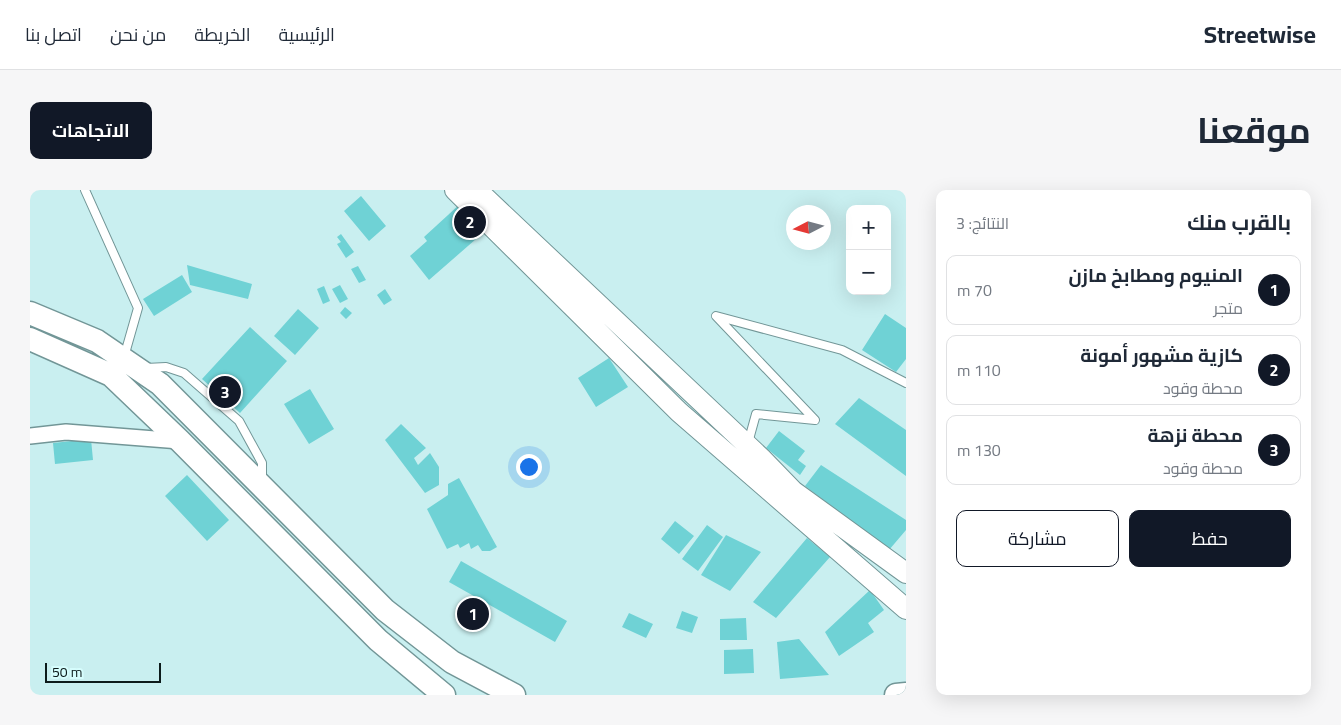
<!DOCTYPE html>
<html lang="ar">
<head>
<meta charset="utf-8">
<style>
	:root { --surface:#fff; --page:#f6f6f7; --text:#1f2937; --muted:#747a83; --line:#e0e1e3; --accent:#111827 }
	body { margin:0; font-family:Georgia,Cairo,serif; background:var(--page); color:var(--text); direction:rtl }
	.controls { position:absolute; right:15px; top:15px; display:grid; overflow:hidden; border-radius:10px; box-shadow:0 5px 20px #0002 }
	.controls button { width:45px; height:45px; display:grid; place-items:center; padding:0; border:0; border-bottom:1px solid var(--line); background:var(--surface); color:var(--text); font:25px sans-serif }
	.compass { position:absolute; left:756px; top:15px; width:45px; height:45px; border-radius:50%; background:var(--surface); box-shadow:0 5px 20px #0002; rotate:264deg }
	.scale { position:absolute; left:15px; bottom:12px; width:116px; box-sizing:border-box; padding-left:5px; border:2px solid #0c1b1b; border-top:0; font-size:14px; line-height:18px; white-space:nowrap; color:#0c1b1b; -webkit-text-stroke:4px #d6fdfd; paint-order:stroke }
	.you { position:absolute; left:498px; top:276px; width:18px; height:18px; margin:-12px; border:4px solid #fff; border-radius:50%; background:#1a73e8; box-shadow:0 0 0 8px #1a73e833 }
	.badge { display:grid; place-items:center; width:32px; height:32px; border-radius:50%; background:var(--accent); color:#fff; font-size:16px; font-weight:700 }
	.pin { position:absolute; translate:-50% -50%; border:2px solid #fff; box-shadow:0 1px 5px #0006 }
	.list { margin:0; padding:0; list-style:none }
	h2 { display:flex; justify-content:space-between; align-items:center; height:65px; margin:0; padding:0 20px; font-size:21px }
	h2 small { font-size:16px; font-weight:400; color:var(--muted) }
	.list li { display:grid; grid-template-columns:32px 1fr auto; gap:15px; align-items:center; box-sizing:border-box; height:70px; margin:0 10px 10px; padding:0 10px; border:1px solid var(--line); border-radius:10px }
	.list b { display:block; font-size:19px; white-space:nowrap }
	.list p { margin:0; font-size:16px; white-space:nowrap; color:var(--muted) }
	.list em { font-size:16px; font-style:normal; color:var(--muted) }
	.actions { display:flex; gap:10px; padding:15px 20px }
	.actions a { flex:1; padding:11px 0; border:1px solid var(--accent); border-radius:10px; text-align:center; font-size:18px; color:var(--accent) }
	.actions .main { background:var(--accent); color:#fff }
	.map { position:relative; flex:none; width:876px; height:505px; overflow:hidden; direction:ltr; border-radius:10px }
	header { display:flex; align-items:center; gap:30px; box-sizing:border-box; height:70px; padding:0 25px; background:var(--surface); border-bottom:1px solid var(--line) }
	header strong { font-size:24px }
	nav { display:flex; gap:28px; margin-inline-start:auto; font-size:18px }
	.intro { display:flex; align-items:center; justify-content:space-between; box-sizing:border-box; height:120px; padding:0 30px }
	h1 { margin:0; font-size:35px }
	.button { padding:12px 22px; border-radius:10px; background:var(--accent); color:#fff; font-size:18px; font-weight:700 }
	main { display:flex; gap:30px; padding:0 30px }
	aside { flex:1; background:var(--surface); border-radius:10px; box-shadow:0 5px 20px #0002 }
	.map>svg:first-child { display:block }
	.building { fill:#6fd2d5 }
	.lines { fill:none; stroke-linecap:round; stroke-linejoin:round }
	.lane-casing { stroke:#729697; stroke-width:10 }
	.street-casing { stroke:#729697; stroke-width:18 }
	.secondary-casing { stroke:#729697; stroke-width:22 }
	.primary-casing { stroke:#729697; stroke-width:25 }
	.lane { stroke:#fff; stroke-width:8 }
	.street { stroke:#fff; stroke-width:15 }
	.secondary { stroke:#fff; stroke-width:20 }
	.primary { stroke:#fff; stroke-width:22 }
</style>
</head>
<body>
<header>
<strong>Streetwise</strong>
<nav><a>الرئيسية</a><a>الخريطة</a><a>من نحن</a><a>اتصل بنا</a></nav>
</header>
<div class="intro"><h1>موقعنا</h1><a class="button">الاتجاهات</a></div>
<main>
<aside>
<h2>بالقرب منك<small>النتائج: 3</small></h2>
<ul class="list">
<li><span class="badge">1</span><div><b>المنيوم ومطابخ مازن</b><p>متجر</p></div><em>70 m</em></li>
<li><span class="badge">2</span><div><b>كازية مشهور أمونة</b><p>محطة وقود</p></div><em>110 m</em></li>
<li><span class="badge">3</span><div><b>محطة نزهة</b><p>محطة وقود</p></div><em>130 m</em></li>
</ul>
<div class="actions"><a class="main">حفظ</a><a>مشاركة</a></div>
</aside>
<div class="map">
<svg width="876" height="505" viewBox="0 0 876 505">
	<rect width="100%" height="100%" fill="#c9eff0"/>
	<!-- building -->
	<path class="building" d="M 331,6 L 356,36 L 339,51 L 314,21 Z
		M 430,14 L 453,40 L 445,47 L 446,49 L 399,90 L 380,66 L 397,51 L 394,47 Z
		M 311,44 L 324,62 L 316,68 L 307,54 L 311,52 L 307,47 Z
		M 157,75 L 222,94 L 218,109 L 160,95 Z
		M 328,76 L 336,90 L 329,93 L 321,79 Z
		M 152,85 L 162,102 L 124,126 L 113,109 Z
		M 310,95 L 318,109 L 310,113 L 302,99 Z
		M 294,96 L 300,111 L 293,114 L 287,99 Z
		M 355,99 L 362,110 L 354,115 L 347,105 Z
		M 315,117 L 322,123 L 316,129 L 310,123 Z
		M 268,119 L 289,138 L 265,165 L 244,146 Z
		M 855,124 L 876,138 L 876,169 L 866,182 L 832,160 Z
		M 220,137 L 257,171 L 210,223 L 172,189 Z
		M 579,168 L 598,197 L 566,217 L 548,188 Z
		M 280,199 L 304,239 L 279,254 L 254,214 Z
		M 829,208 L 876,240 L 876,286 L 805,234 Z
		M 371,234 L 396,258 L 384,268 L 388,275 L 400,263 L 409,277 L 409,295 L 395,303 L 355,250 Z
		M 749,241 L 775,261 L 768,270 L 776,276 L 770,285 L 736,258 Z
		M 61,249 L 63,270 L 25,274 L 23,253 Z
		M 791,275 L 876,330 L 876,340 L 859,360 L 775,296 Z
		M 157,285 L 199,330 L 177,351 L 135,306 Z
		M 429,288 L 467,357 L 460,361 L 452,361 L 448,355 L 441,359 L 439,353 L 430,358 L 428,354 L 417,359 L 397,319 L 418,305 L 418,294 Z
		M 645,331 L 664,346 L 649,364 L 631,349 Z
		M 677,335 L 693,347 L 668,381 L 652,369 Z
		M 696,345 L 731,362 L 700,401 L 671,385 Z
		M 777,348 L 800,367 L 746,428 L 723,412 Z
		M 431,371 L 537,431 L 525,452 L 419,392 Z
		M 840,400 L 854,420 L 838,433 L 844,442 L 809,466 L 795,442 Z
		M 652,421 L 668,427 L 662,443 L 646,438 Z
		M 599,423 L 623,434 L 616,448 L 592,437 Z
		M 716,428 L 717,450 L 690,450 L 690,429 Z
		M 769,449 L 799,485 L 750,489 L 747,452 Z
		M 723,459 L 724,483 L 694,484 L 694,460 Z"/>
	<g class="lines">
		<defs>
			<path id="lane" d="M 55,0 L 108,118 L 94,167
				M 116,178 L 136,177 L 154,183 L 209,231 L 232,273 L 232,289
				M 718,253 L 726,224 L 785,230 L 686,126 L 812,160 L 876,193"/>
			<path id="street" d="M 0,246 L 36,242 L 150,251"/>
			<path id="secondary" d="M 425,0 L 649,222 L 876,419
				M 447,0 L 731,268 L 763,301 L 876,383"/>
			<path id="primary" d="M 0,123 L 67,151 L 130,194 L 355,420 L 422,472 L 484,505
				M 0,149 L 81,185 L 150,251 L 348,450 L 414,505
				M 866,505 L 876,504"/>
		</defs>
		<!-- lane casing -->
		<use href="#lane" class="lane-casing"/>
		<!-- street casing -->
		<use href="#street" class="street-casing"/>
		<!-- secondary casing -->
		<use href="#secondary" class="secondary-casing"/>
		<!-- primary casing -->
		<use href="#primary" class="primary-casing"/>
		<!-- lane -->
		<use href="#lane" class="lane"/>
		<!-- street -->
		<use href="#street" class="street"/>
		<!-- secondary -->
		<use href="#secondary" class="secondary"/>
		<!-- primary -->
		<use href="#primary" class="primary"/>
	</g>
</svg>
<div class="controls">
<button>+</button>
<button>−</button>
</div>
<svg class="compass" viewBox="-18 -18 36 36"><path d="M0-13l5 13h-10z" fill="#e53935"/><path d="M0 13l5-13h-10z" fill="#747a83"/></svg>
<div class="scale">50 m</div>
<div class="you"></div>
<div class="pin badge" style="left:443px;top:424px">1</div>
<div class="pin badge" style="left:440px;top:32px">2</div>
<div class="pin badge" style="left:195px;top:202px">3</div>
</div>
</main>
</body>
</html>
